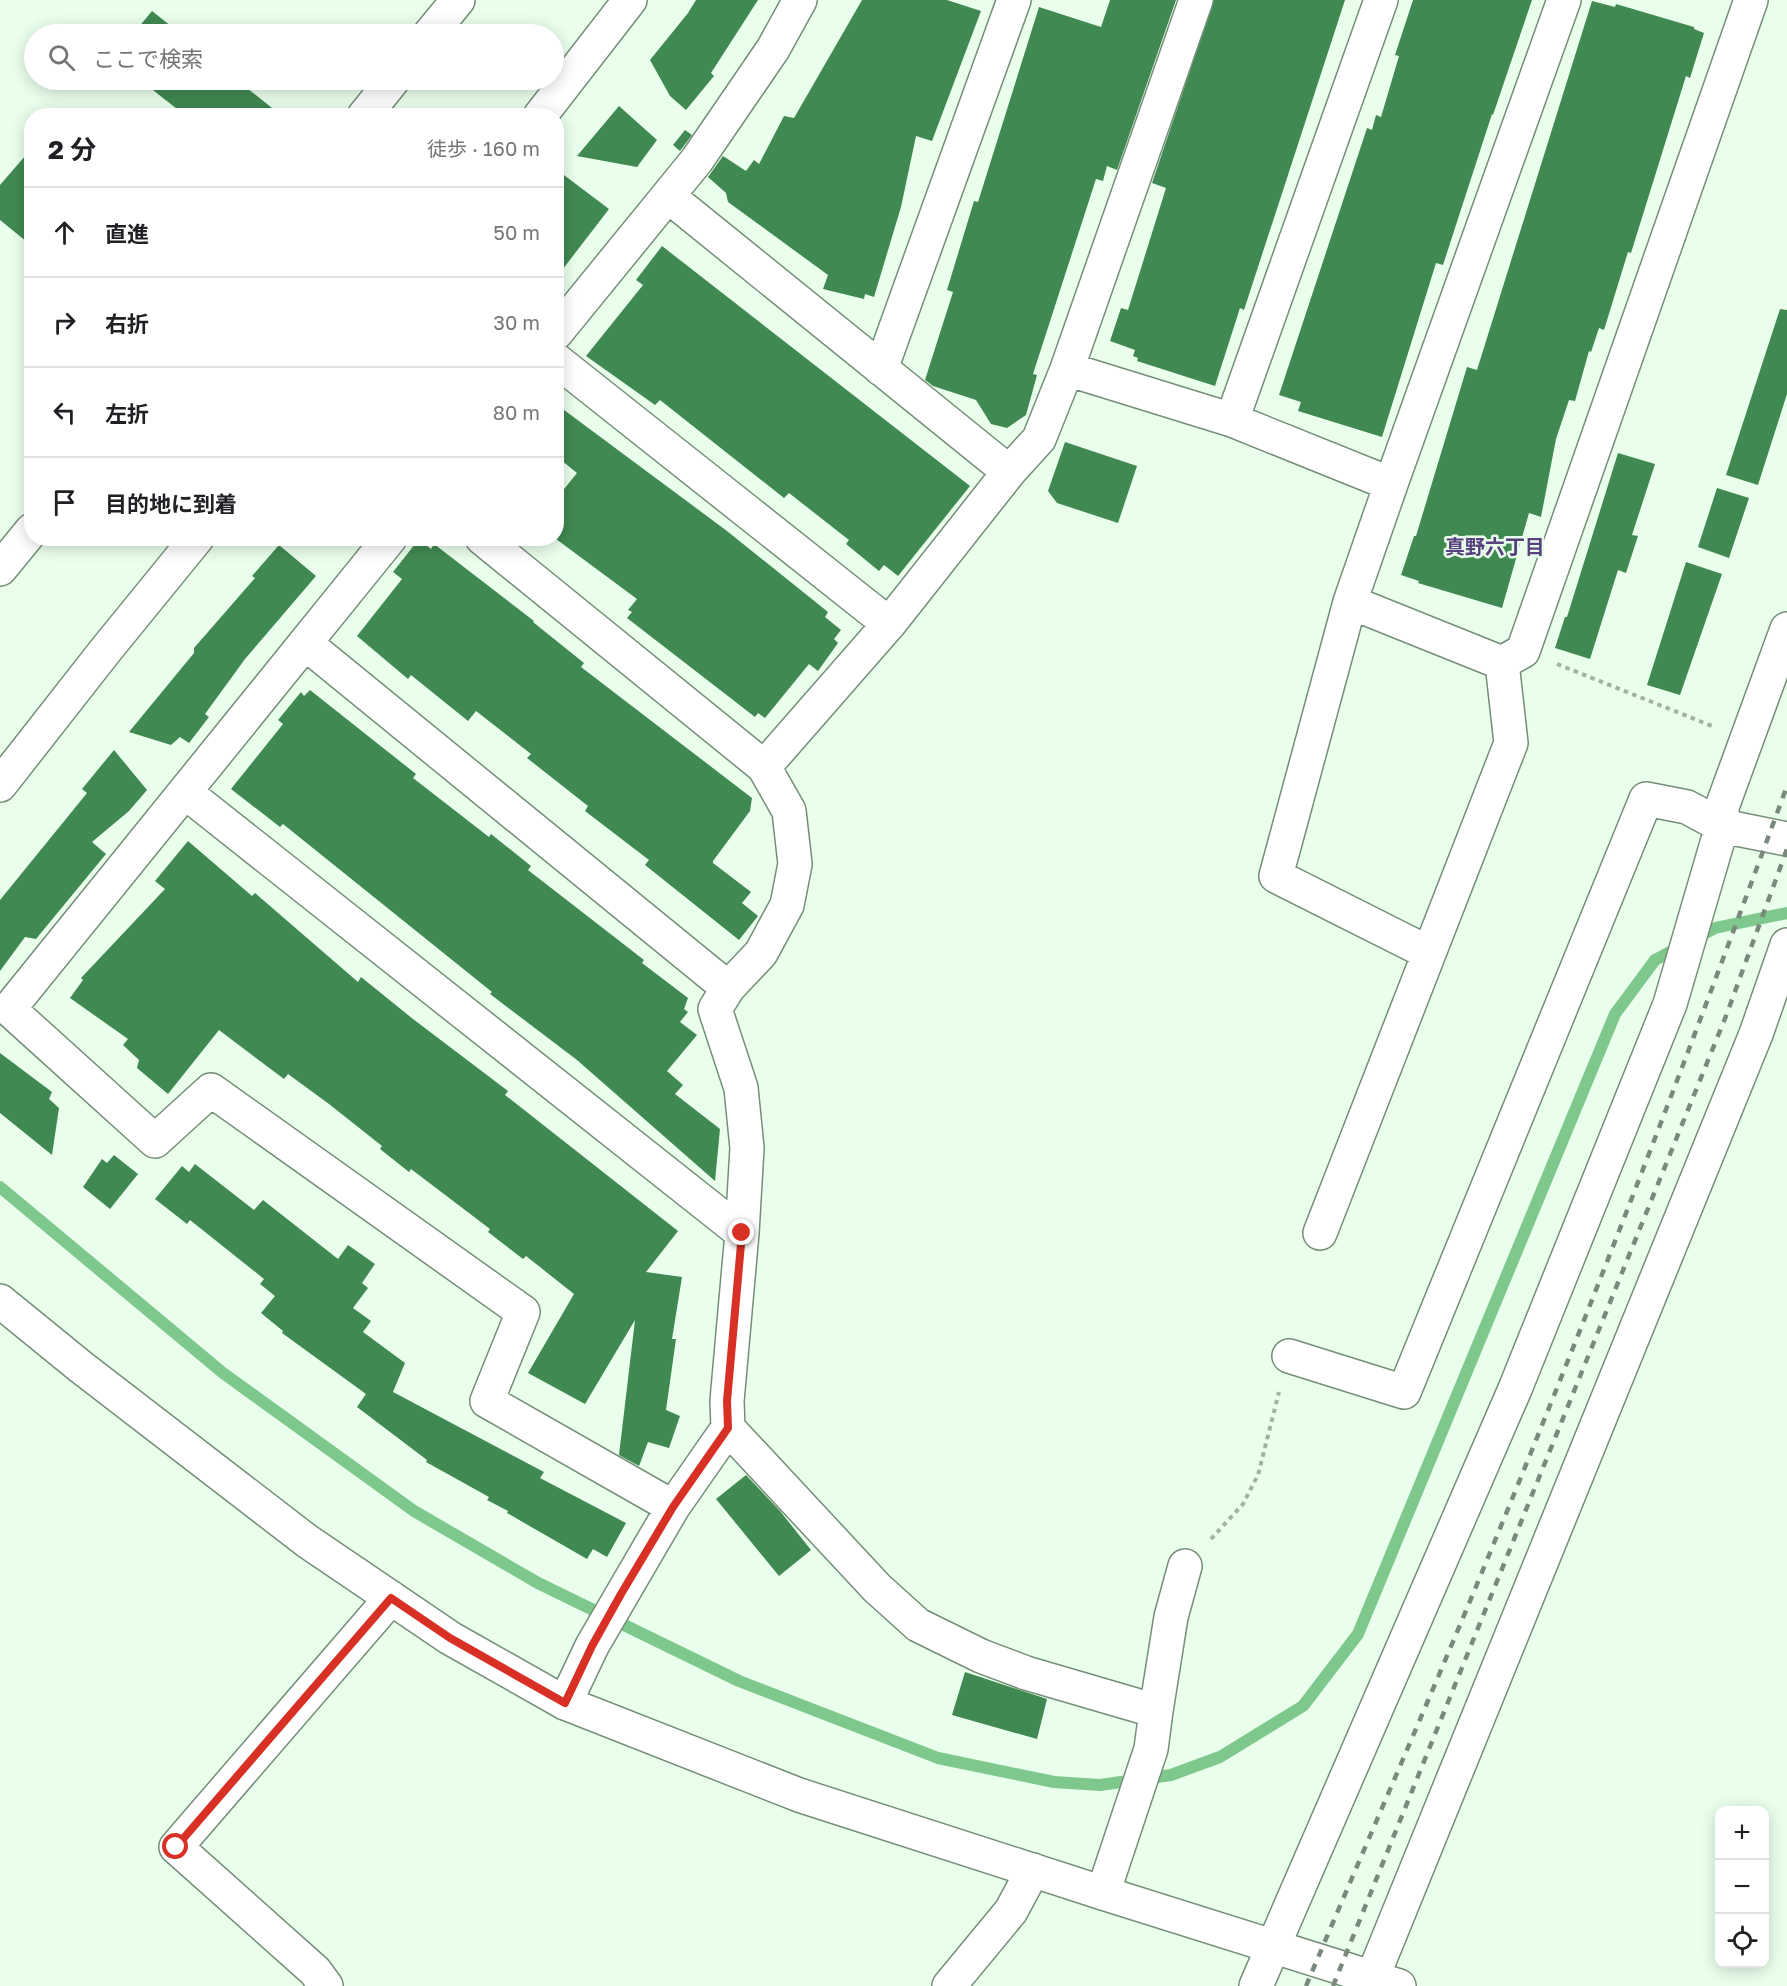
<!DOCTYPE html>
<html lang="ja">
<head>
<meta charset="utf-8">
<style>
	:root { --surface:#fff; --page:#f6f6f6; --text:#202124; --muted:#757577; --line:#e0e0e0 }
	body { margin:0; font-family:"Golos Text","Noto Sans JP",sans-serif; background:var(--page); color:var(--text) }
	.controls { position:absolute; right:18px; bottom:18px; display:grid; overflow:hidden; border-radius:12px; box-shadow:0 3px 15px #0003 }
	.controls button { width:54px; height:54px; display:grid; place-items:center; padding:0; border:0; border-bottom:2px solid var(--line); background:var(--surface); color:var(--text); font:30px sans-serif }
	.stop { position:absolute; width:18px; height:18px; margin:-14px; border:4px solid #d93025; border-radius:50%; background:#fff }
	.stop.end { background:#d93025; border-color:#fff; box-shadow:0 2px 6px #0008 }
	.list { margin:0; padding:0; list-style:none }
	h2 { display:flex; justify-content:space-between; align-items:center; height:78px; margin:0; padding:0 24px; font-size:26px }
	h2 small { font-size:20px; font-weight:400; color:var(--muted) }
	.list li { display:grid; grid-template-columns:39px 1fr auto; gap:18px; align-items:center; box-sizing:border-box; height:90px; padding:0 24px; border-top:2px solid var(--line) }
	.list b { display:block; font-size:22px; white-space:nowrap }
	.list em { font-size:20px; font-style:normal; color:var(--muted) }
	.icon { flex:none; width:33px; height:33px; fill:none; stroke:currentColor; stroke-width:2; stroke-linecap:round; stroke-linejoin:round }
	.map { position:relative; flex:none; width:1787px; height:1986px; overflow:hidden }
	.search { position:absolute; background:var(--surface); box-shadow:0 3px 15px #0003; left:24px; top:24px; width:540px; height:66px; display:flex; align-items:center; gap:15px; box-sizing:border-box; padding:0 21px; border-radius:33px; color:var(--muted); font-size:22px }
	.panel { position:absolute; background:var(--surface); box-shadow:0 3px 15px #0003; left:24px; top:108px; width:540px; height:438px; border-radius:24px }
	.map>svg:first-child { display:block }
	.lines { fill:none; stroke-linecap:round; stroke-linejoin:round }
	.stream { stroke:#7fc88d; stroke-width:12 }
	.building { fill:#418952 }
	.minor-casing { stroke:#758e78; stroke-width:36 }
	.tertiary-casing { stroke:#758e78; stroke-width:36 }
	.path { stroke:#a0b2a2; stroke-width:4; stroke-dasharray:4.5 4.5; stroke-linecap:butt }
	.minor { stroke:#fff; stroke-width:33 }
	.tertiary { stroke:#fff; stroke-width:33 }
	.rail { stroke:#79897b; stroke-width:4.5; stroke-dasharray:8 8; stroke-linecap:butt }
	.route { stroke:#d93025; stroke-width:8 }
	.labels { text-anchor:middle; stroke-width:5; stroke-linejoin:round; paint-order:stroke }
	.neighbourhood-label { font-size:20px; font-weight:bold; fill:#58417e; stroke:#e9ffec }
</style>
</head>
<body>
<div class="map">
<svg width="1787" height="1986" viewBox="0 0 1787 1986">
	<rect width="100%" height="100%" fill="#e9ffec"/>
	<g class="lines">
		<!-- stream -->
		<path class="stream" d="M 0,1187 L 223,1373 L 414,1511 L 538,1583 L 739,1681 L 938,1758 L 1054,1782 L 1100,1785 L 1171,1775 L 1220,1757 L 1303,1706 L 1358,1634 L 1615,1014 L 1655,960 L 1715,928 L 1787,913"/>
	</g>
	<!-- building -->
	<path class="building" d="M 696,0 L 758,0 L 711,73 L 714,76 L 686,110 L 670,96 L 650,60 L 688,13 Z
		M 862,0 L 947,0 L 981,11 L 932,141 L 916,136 L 901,207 L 874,297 L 865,294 L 864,299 L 823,289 L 828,275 L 728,202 L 726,193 L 708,177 L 723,156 L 746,171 L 754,160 L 759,164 L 784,116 L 794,118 Z
		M 1110,0 L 1176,0 L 1117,170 L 1107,166 L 1103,181 L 1096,179 L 1033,374 L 1037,375 L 1026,415 L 1007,428 L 991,424 L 976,400 L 933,386 L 925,380 L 953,292 L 947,290 L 974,201 L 978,202 L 1039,7 L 1101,27 Z
		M 1214,0 L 1345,0 L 1244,310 L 1240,308 L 1215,386 L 1137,361 L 1138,358 L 1133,356 L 1135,350 L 1110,341 L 1121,308 L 1128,310 L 1166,188 L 1152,183 Z
		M 1413,0 L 1532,0 L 1493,115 L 1492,114 L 1443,265 L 1436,263 L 1382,437 L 1298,411 L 1301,402 L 1279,395 L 1367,128 L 1372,130 L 1376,115 L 1381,117 L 1399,56 L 1395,55 Z
		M 1592,1 L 1615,7 L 1616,4 L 1694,27 L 1694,29 L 1704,33 L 1690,78 L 1686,76 L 1631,253 L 1628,252 L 1604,330 L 1599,328 L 1591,352 L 1589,351 L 1575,401 L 1569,400 L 1556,439 L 1541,517 L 1529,513 L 1502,608 L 1418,583 L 1419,581 L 1401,575 L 1414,536 L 1416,536 L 1467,367 L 1477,370 Z
		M 152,11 L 181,34 L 133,34 Z
		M 140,80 L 237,80 L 282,116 L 186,116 Z
		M 619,106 L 657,140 L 637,167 L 577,156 Z
		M 685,130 L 692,135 L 680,151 L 673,145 Z
		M 32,148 L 32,246 L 0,220 L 0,185 Z
		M 556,169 L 609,209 L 556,278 Z
		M 662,246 L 970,486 L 898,576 L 884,565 L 879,571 L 846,544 L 849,540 L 789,493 L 784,498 L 660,400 L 655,405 L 586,356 L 643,285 L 636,280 Z
		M 1780,309 L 1787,310 L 1787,394 L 1758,485 L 1726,475 Z
		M 556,404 L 727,531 L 828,612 L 825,617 L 841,630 L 834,639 L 838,643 L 818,671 L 809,664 L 765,718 L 758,713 L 755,717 L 627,618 L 632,612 L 628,610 L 637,599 L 556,539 L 556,499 L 577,473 L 556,456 Z
		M 1065,442 L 1137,466 L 1118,523 L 1057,503 L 1048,491 Z
		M 1618,453 L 1655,464 L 1632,535 L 1638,536 L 1626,573 L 1618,570 L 1590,659 L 1555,648 L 1565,617 L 1567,617 Z
		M 1717,488 L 1749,498 L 1729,558 L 1698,547 Z
		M 419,539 L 431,549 L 434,544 L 534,621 L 533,622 L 584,663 L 581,667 L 752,798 L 750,811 L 713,861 L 713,863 L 751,892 L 742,903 L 758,916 L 739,940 L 645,865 L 649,860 L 585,811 L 588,806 L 527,758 L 531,754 L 476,711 L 468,721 L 411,675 L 408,679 L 357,636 L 402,579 L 393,572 Z
		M 279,545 L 316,576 L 245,659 L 205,714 L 209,717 L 189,743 L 180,737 L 171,745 L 129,732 L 194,653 L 194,648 L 255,578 L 252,576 Z
		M 1686,562 L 1722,574 L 1680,695 L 1647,685 Z
		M 310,690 L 416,774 L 413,778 L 489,837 L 491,834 L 531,866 L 528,870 L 644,960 L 642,963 L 688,998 L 684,1009 L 688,1012 L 680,1022 L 697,1035 L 667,1071 L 683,1085 L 675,1094 L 720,1129 L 715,1181 L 577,1060 L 490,994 L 492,992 L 283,824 L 280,827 L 231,789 L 283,724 L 278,720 L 301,692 L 304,696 Z
		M 114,750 L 147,790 L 129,811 L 92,842 L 106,854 L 36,939 L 25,937 L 0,971 L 0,900 L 87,793 L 82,789 Z
		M 188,841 L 252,896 L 255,893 L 358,982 L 361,977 L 413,1019 L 508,1091 L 505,1095 L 678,1231 L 646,1272 L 682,1277 L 672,1339 L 676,1339 L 666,1410 L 680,1416 L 669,1448 L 648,1442 L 639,1466 L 619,1455 L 635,1320 L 585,1404 L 528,1373 L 574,1294 L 526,1256 L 523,1259 L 488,1232 L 490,1229 L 411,1169 L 409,1172 L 380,1149 L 382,1146 L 329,1104 L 288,1074 L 284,1079 L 219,1030 L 168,1094 L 137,1068 L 139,1060 L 123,1045 L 128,1039 L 70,998 L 83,980 L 81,978 L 165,889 L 155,881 Z
		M 0,1053 L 52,1092 L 49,1099 L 59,1108 L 52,1155 L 0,1113 Z
		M 114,1155 L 138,1174 L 110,1209 L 83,1187 L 102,1159 L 107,1163 Z
		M 195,1164 L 254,1210 L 263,1200 L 338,1259 L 348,1245 L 375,1264 L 362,1283 L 368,1288 L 353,1308 L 371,1321 L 363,1332 L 405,1363 L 393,1392 L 544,1472 L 540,1478 L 626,1523 L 607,1557 L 593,1549 L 587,1559 L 507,1513 L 508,1511 L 487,1500 L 489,1497 L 426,1462 L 427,1460 L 357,1407 L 366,1394 L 282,1333 L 283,1331 L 261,1313 L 275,1296 L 260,1284 L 264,1279 L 190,1220 L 187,1224 L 155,1199 L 182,1166 L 189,1172 Z
		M 746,1475 L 780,1511 L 811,1550 L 779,1576 L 716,1499 Z
		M 965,1672 L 1047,1699 L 1037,1739 L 952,1715 Z"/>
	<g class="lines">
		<defs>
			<path id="minor" d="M 430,34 L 458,0
				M 364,116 L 393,80
				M 668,196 L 1009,472
				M 556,333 L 697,160 L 773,49 L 800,0
				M 556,360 L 889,624
				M 881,369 L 1014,0
				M 1067,369 L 1196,0
				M 1232,420 L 1381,0
				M 1391,484 L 1564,0
				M 390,538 L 9,1009 L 155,1141 L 211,1090 L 523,1312 L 487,1401 L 673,1507
				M 482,538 L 764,767
				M 0,569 L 32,530
				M 1350,602 L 1276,876 L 1429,953
				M 305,643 L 728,988
				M 185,792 L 742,1233
				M 1320,1233 L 1511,743 L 1502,663
				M 1289,1356 L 1404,1392 L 1646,799 L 1687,807 L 1722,826 L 1787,839
				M 728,1428 L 727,1401 L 742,1233 L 747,1148 L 741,1088 L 715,1009 L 728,988 L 761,953 L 787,905 L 795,864 L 789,811 L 764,767 L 889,624 L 1009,472 L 1039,439 L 1067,369 L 1232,420 L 1391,484 L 1350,602 L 1502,663 L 1523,651 L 1751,0
				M 565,1703 L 592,1646 L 673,1507 L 728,1428 L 877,1588 L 918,1625 L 981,1656 L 1026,1673 L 1156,1711 L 1151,1749 L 1103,1893
				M 1156,1711 L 1171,1617 L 1185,1566
				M 326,1986 L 315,1971 L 176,1847 L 391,1598
				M 949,1986 L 1011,1911 L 1033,1870
				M 1256,1986 L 1515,1389 L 1670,1004 L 1722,826
				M 1369,1986 L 1756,1034 L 1787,945"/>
			<path id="tertiary" d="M 540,116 L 630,0
				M 0,785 L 105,651 L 197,538
				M 1722,826 L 1722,807 L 1787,629
				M 0,1301 L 81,1367 L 307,1541 L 450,1638 L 565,1703 L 799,1795 L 1103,1893 L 1399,1986"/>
		</defs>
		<!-- minor casing -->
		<use href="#minor" class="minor-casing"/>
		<!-- tertiary casing -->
		<use href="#tertiary" class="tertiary-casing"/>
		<!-- path -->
		<path class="path" d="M 1557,664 L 1712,726
			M 1211,1539 L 1243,1504 L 1258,1475 L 1279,1392"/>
		<!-- minor -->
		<use href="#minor" class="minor"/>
		<!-- tertiary -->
		<use href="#tertiary" class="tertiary"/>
		<!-- rail -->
		<path class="rail" d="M 1306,1986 C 1368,1839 1433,1692 1494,1543 C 1597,1293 1694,1040 1787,786
			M 1333,1986 L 1726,1016 L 1787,849"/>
	</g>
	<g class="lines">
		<!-- route -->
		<path class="route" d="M 176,1847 L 391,1598 L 450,1638 L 565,1703 L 592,1646 L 621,1594 L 673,1507 L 728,1428 L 727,1401 L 742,1233"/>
	</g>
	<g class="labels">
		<!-- neighbourhood labels -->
		<g class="neighbourhood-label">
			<text x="1495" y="554">真野六丁目</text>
		</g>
	</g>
</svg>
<div class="controls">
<button>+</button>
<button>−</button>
<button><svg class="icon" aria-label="locate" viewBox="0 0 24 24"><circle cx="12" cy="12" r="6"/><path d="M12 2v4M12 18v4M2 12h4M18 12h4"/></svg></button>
</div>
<div class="stop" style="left:176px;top:1847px"></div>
<div class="stop end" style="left:742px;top:1233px"></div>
<div class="search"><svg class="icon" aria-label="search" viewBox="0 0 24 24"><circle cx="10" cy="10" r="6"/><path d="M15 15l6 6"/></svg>ここで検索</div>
<section class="panel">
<h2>2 分<small>徒歩 · 160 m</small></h2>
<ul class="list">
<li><svg class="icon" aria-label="ahead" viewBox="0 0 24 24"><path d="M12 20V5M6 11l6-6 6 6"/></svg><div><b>直進</b></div><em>50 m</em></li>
<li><svg class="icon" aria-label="right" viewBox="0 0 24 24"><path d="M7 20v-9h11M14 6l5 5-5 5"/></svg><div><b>右折</b></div><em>30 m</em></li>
<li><svg class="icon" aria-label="left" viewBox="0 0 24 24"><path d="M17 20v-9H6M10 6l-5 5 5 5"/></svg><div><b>左折</b></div><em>80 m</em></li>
<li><svg class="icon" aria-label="arrive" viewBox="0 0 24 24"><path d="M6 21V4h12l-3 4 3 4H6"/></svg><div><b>目的地に到着</b></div></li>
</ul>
</section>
</div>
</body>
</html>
